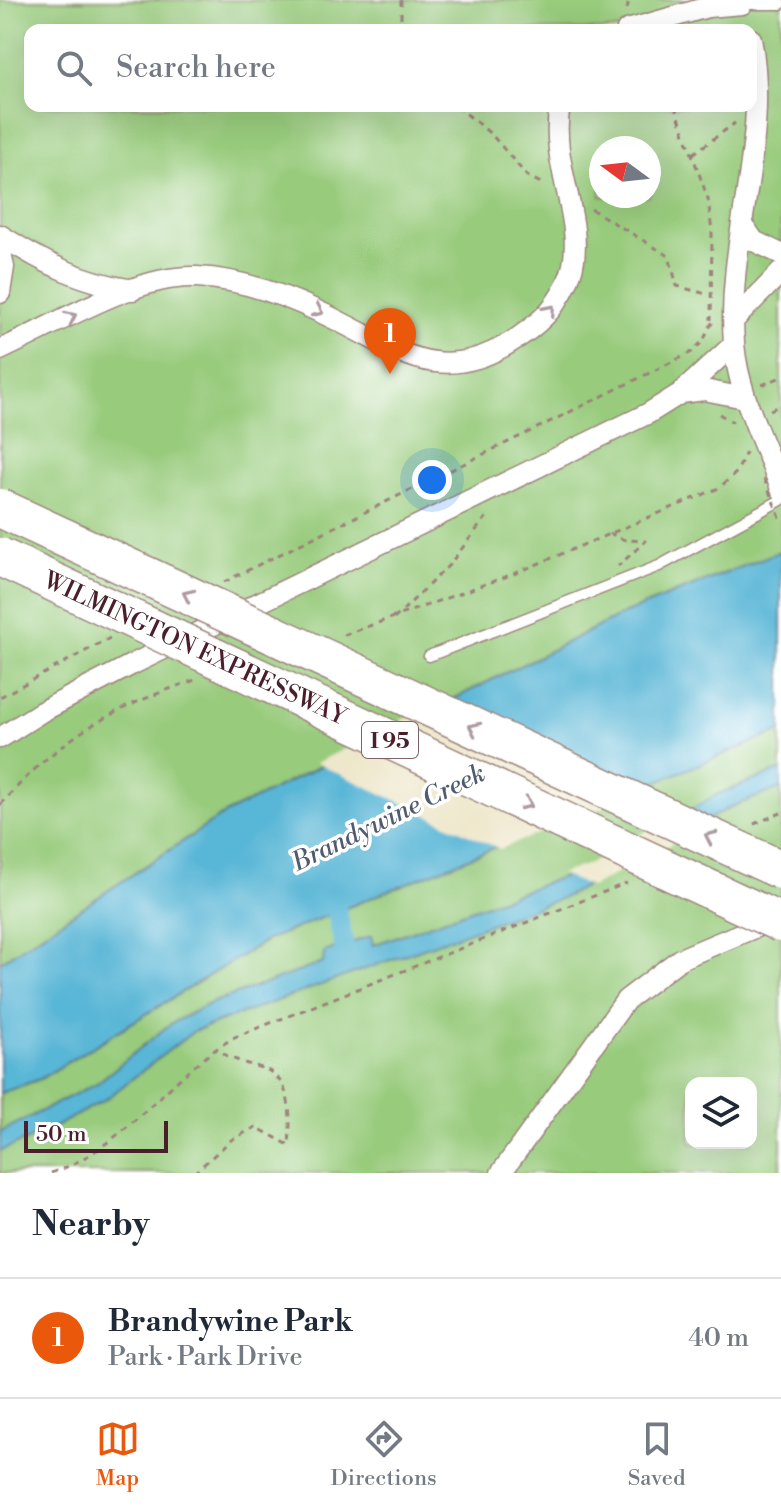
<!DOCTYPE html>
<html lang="en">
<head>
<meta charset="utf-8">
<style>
	:root { --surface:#fff; --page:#f6f6f7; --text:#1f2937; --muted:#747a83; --line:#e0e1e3; --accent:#ea580c }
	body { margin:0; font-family:"Libre Bodoni",serif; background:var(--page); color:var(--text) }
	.controls { position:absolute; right:24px; bottom:24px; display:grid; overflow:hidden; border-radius:16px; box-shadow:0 8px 32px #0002 }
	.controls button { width:72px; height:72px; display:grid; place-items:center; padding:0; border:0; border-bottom:2px solid var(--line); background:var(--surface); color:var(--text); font:40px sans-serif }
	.compass { position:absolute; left:589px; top:136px; width:72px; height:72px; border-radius:50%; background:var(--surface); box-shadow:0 8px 32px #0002; rotate:285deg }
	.scale { position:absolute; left:24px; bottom:20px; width:144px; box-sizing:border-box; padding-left:8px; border:4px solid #4a1f2b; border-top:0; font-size:22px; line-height:28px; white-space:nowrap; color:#4a1f2b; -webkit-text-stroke:6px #fff; paint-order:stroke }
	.you { position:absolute; left:432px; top:480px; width:28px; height:28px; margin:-20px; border:6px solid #fff; border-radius:50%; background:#1a73e8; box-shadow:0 0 0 12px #1a73e833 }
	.badge { display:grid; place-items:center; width:52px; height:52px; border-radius:50%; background:var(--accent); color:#fff; font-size:26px; font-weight:700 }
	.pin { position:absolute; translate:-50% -66px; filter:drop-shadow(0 2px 4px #0008) }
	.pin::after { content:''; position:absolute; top:42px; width:28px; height:24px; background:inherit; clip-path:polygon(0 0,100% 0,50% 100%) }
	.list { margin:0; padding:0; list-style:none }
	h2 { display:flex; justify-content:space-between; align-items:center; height:104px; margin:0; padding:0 32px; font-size:34px }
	h2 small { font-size:26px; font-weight:400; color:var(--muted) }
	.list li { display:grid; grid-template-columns:52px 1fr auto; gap:24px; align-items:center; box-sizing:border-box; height:120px; padding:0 32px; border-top:2px solid var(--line) }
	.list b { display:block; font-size:30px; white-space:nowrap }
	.list p { margin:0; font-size:26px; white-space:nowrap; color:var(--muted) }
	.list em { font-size:26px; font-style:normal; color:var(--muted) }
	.icon { flex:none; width:44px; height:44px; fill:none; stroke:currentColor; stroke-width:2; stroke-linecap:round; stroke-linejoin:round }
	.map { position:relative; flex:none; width:781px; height:1173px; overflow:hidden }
	.search { position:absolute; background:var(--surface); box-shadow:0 8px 32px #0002; left:24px; right:24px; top:24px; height:88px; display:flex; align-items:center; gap:20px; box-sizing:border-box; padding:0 28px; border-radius:16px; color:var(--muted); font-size:30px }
	.sheet { height:224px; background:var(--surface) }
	nav { display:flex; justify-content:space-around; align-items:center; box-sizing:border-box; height:112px; border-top:2px solid var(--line); background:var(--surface); font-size:22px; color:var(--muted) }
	nav a { display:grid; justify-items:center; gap:4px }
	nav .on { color:var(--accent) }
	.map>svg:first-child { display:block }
	.green { fill:#98cb7b; stroke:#717553; stroke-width:2; fill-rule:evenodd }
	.water { fill:#58b6d6; stroke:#516a80; stroke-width:2 }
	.pier { fill:#eee7cb }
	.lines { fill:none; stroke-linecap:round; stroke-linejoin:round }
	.canal { stroke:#58b6d6; stroke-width:20 }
	.service-casing { stroke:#9c837b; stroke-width:13 }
	.minor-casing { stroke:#9c837b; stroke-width:23 }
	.path { stroke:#9c837b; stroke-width:3; stroke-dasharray:6 6; stroke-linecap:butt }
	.service { stroke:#fff; stroke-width:10 }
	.minor { stroke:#fff; stroke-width:20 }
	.motorway-bridge-casing { stroke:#9c837b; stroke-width:41; stroke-linecap:butt }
	.path-bridge { stroke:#9c837b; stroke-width:3; stroke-dasharray:6 6; stroke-linecap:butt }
	.motorway-bridge { stroke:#fff; stroke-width:38 }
	.oneway { stroke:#ae9aa0 }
	.labels { text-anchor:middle; stroke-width:7; stroke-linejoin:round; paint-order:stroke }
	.shield { fill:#fff; stroke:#80626b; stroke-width:2 }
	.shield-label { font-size:22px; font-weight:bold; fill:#4a1f2b }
	.street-label { font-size:24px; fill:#4a1f2b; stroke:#fff }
	.water-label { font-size:26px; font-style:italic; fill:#505b6f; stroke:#fff }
</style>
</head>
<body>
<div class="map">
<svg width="781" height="1173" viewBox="0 0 781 1173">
	<rect width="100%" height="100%" fill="#fff"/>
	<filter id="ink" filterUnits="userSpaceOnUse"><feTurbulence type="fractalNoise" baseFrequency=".0125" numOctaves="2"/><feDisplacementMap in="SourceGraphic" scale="16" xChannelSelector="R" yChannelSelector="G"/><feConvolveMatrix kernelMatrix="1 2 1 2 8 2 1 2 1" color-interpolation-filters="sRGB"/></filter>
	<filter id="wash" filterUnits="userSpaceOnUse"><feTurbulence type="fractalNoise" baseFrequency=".006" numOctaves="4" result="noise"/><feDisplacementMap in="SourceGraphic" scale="32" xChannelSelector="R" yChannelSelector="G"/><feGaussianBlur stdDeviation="1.8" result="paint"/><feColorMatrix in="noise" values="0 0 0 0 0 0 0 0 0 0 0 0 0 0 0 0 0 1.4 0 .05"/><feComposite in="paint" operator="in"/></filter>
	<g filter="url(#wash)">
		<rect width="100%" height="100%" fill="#eee7cb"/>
		<!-- green -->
		<path class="green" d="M 0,0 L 781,0 L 781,551 L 623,614 L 221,816 L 0,962 ZM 30,30 L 751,30 L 751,106 L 30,106 ZM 601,148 L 649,148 L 649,196 L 601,196 Z
			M 781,731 L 781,1173 L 0,1173 L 0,1093 L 40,1079 L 267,940 ZM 691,1083 L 751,1083 L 751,1143 L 691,1143 Z"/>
		<!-- water -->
		<path class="water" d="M 781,551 L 781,731 L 267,940 L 40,1079 L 0,1093 L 0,962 L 221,816 L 623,614 Z
			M 781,770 L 781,788 L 731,807 L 567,896 L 194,1031 L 106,1099 L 44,1133 L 0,1151 L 0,1132 L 97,1083 L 170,1024 L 211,1003 L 323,963 L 324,952 L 371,936 L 373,945 L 590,867 L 718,794 Z"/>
		<!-- pier -->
		<path class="pier" d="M 430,706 L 626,798 L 500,849 L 316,763 Z
			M 670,817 L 699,829 L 591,887 L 560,874 L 589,864 Z"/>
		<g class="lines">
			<!-- canal -->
			<path class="canal" d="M 332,887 L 347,961"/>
		</g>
	</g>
	<g filter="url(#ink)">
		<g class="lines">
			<defs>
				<path id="service" d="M 742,4 L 781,4
					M 429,656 L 659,566 L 781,500"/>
				<path id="minor" d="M 627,30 L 708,7 L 742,4
					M 751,39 C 771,142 726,240 734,343 C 738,395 764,441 781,489
					M 743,225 L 754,241 L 781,254
					M 0,235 C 43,263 82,282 133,290
					M 0,247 L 4,267 L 0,293
					M 734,320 L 781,272
					M 0,350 C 56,325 135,274 197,277 C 241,279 285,295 324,314 C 395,347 439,392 519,337 C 544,320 561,302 571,273 C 587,222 548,162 560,106
					M 681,393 L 704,390 L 745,398
					M 0,738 L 41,712 L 131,665 L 649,413 L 681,393 L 734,344
					M 501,1173 L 626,1000 L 680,959 L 775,919"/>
			</defs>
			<!-- service casing -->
			<use href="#service" class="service-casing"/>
			<!-- minor casing -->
			<use href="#minor" class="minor-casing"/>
			<!-- path -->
			<path class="path" d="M 627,9 L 629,0
				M 401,30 L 401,0
				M 457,106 L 492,135 L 527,176 L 545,185
				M 675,106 L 708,199 L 712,232 L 711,320
				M 693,154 L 735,123
				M 591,209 L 669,256 L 677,286 L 710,295
				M 762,385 L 781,377
				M 770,410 L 781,405
				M 719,414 L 733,422
				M 609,533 L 625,540 L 646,541 L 618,566
				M 224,582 C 380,504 536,429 692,352 L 703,341 L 713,321
				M 394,619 L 449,565 L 488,515
				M 344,635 L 516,573 L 719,488 L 737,472 L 746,452
				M 0,697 L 110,638
				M 0,805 C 61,737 109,709 195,680
				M 754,824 L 781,813
				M 51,1173 C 125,1148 169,1075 235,1037 L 627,883
				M 194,1173 L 231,1140 L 256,1127 L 289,1145 C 291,1119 293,1078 262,1068 C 244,1063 232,1060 216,1049"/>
			<!-- service -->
			<use href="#service" class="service"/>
			<!-- minor -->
			<use href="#minor" class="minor"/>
			<defs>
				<path id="motorway-bridge" d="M 0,508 L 781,870
					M 0,557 L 781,923"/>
			</defs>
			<!-- motorway-bridge casing -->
			<use href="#motorway-bridge" class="motorway-bridge-casing"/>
			<!-- path-bridge -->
			<path class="path-bridge" d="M 764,479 L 781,520"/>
			<!-- motorway-bridge -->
			<use href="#motorway-bridge" class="motorway-bridge"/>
		</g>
		<!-- one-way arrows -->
		<defs><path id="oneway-chevron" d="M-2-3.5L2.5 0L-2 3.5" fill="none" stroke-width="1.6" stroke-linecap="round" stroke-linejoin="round" transform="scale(2)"/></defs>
		<g class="oneway">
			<use href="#oneway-chevron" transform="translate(550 310) rotate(-49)"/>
			<use href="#oneway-chevron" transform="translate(318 311) rotate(25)"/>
			<use href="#oneway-chevron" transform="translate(71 317) rotate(-25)"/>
			<use href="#oneway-chevron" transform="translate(188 595) rotate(-155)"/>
			<use href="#oneway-chevron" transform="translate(474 728) rotate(-155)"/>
			<use href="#oneway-chevron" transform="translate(527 804) rotate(25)"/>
			<use href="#oneway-chevron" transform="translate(710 837) rotate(-155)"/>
		</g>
	</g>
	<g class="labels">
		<!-- shield labels -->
		<rect class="shield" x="362" y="722" width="56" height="36" rx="6"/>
		<g class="shield-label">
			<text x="390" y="748">I 95</text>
		</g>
		<!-- street labels -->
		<g class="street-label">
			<text transform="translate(195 648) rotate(25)" y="8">WILMINGTON EXPRESSWAY</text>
		</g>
		<!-- water labels -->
		<g class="water-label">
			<text transform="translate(388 817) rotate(-26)" y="9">Brandywine Creek</text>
		</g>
	</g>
</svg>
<div class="controls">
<button><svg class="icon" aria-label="layers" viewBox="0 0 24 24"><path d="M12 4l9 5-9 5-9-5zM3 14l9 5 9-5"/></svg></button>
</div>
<svg class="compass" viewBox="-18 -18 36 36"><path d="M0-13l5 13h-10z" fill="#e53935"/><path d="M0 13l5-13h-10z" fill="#747a83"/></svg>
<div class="scale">50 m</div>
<div class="you"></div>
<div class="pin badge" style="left:390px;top:374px">1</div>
<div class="search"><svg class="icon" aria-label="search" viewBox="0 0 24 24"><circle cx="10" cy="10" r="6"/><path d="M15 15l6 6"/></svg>Search here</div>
</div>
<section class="sheet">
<h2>Nearby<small></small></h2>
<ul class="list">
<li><span class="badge">1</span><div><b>Brandywine Park</b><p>Park · Park Drive</p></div><em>40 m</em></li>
</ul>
</section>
<nav>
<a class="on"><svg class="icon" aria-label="map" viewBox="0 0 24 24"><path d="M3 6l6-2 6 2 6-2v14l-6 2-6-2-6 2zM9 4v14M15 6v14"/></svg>Map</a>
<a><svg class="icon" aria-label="directions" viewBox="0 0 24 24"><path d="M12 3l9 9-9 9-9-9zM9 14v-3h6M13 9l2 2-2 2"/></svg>Directions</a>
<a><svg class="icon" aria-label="saved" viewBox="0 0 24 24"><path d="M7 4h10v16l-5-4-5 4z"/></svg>Saved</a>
</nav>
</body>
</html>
